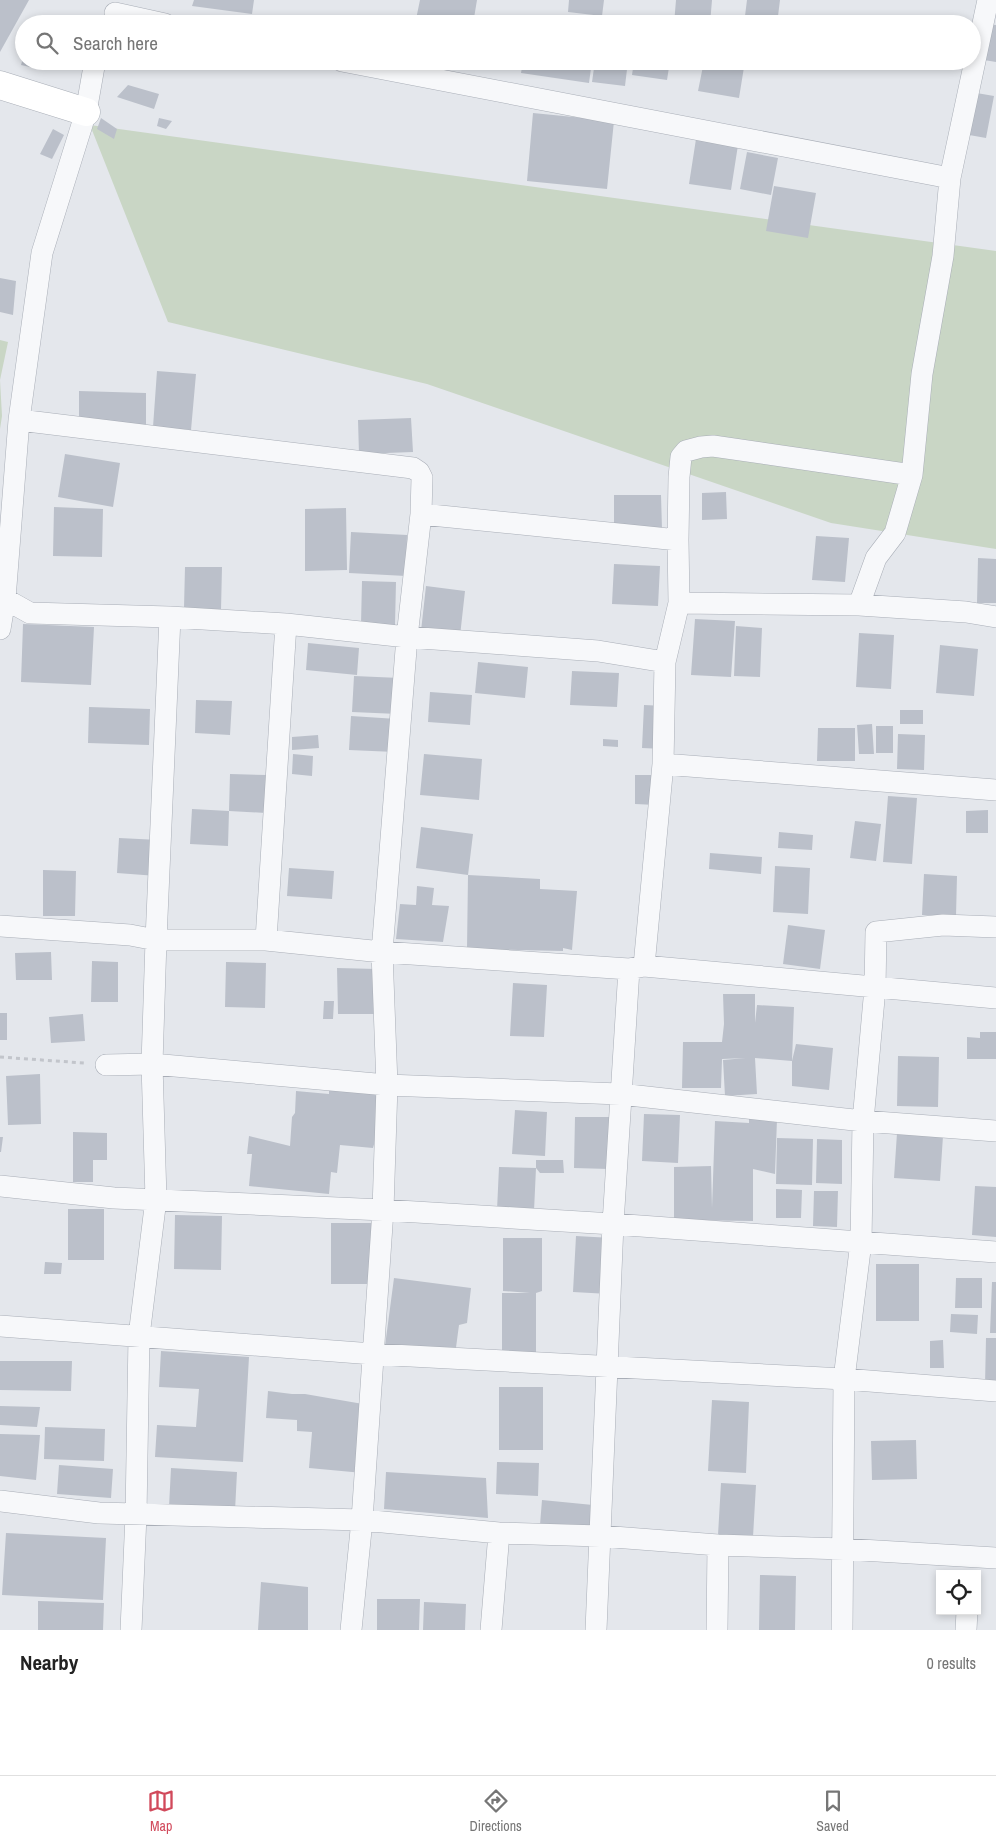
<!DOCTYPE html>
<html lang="en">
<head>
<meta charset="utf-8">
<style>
	:root { --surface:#fff; --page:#f6f6f6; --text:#222; --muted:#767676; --line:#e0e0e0; --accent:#d1495b }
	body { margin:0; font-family:"Archivo Narrow",sans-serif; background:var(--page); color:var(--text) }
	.controls { position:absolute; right:15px; bottom:15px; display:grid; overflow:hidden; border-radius:0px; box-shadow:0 2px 8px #0003 }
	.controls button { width:45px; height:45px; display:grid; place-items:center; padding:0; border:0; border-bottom:1px solid var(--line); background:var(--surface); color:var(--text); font:25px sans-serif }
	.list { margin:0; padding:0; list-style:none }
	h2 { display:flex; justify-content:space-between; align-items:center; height:65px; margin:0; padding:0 20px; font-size:21px }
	h2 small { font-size:16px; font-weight:400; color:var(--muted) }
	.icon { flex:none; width:28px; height:28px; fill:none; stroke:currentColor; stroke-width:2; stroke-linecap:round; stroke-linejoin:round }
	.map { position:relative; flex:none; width:996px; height:1630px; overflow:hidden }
	.search { position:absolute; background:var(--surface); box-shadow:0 2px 8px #0003; left:15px; right:15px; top:15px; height:55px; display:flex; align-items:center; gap:12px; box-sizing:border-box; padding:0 18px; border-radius:28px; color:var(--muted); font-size:19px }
	.sheet { height:145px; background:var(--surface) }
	nav { display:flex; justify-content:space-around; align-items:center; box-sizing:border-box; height:70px; border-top:1px solid var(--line); background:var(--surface); font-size:14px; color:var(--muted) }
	nav a { display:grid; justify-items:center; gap:2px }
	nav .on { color:var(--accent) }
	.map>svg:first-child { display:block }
	.green { fill:#c9d6c5 }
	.building { fill:#bbc0ca }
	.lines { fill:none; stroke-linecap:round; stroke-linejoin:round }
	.street-casing { stroke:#a9aeb7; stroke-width:22 }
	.secondary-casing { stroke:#a9aeb7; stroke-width:29 }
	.path { stroke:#c2c5cb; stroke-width:3; stroke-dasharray:4 4; stroke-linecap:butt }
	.street { stroke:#f7f8fa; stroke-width:21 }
	.secondary { stroke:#fff; stroke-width:28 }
</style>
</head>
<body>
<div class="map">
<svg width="996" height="1630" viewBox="0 0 996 1630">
	<rect width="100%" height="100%" fill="#e4e7ec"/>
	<!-- green -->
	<path class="green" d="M 90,125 L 996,251 L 996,549 L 831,523 L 427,384 L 168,322 Z
		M 0,340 L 8,342 L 0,380 L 2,416 L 0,429 Z"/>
	<!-- building -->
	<path class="building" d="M 0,0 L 29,0 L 0,52 Z
		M 194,0 L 254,0 L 252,14 L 192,6 Z
		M 420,0 L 477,0 L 473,24 L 415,24 Z
		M 569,0 L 604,0 L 602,16 L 568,12 Z
		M 676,0 L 712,0 L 710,24 L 674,24 Z
		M 747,0 L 780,0 L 777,24 L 744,24 Z
		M 191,17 L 208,18 L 207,24 L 190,24 Z
		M 36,20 L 46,24 L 35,24 Z
		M 975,22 L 996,25 L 996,62 L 972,58 Z
		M 23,58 L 24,61 L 41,61 L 39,69 L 21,65 Z
		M 523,61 L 592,61 L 589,83 L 521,73 Z
		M 595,61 L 628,61 L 625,86 L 592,82 Z
		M 634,61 L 670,61 L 667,80 L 632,75 Z
		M 704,61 L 745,61 L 739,98 L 698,91 Z
		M 128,85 L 159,94 L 154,109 L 117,97 Z
		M 965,91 L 994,96 L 986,138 L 958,133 Z
		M 533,113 L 614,121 L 607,189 L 527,181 Z
		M 101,118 L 117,129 L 114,139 L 97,129 Z
		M 159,118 L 172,121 L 166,129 L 157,126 Z
		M 53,129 L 64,135 L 52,159 L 40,154 Z
		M 696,139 L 738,145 L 731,190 L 689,184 Z
		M 747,152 L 778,158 L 771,195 L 740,189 Z
		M 774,186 L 816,193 L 808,238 L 766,231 Z
		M 0,278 L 16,281 L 13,315 L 0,312 Z
		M 157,371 L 196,374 L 191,430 L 153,427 Z
		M 79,391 L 146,393 L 146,427 L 79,425 Z
		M 411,418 L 413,452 L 359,454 L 358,420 Z
		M 65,454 L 120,463 L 113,507 L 58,497 Z
		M 726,492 L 727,519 L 702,520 L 702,493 Z
		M 614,495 L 661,495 L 662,529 L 614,530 Z
		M 54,507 L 103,509 L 102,557 L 53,556 Z
		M 346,508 L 347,570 L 305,571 L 305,509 Z
		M 351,532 L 407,535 L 406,576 L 349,573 Z
		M 816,536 L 849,538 L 845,582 L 812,580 Z
		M 978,558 L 996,559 L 996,603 L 977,603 Z
		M 614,564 L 660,566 L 658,606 L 612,604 Z
		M 185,567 L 222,567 L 221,610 L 184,608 Z
		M 362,581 L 396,582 L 395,625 L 361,624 Z
		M 426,586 L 465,591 L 460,636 L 421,631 Z
		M 695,619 L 735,621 L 731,677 L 691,675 Z
		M 23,624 L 94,627 L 91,685 L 21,682 Z
		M 736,626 L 762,628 L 760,677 L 734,676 Z
		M 859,633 L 894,635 L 891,689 L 856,687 Z
		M 308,643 L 359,648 L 357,675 L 306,670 Z
		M 940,645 L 978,649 L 974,696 L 936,693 Z
		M 478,662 L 528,667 L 525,698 L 475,693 Z
		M 572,671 L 619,673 L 617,707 L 570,705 Z
		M 354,676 L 400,678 L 398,714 L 352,712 Z
		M 430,692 L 472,695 L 470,725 L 428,722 Z
		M 196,700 L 232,701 L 230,735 L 195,733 Z
		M 644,705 L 665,706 L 663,749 L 642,748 Z
		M 89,707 L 150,709 L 149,745 L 88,743 Z
		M 900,710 L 923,710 L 923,724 L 900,724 Z
		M 351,716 L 397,719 L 395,752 L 349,750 Z
		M 872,724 L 874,754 L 859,754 L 857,725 Z
		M 876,726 L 893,726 L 893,753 L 876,753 Z
		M 818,728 L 855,728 L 855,761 L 817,761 Z
		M 898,734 L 925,735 L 924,770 L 897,769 Z
		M 318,735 L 319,748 L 292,750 L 292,737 Z
		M 603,739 L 618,740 L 618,747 L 603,746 Z
		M 293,754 L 313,756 L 312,776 L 292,774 Z
		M 424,754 L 482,759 L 479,800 L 420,795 Z
		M 230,774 L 267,775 L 266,813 L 229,811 Z
		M 635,775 L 656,775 L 656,805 L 635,804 Z
		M 888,796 L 917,798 L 912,864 L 883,862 Z
		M 192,809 L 229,811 L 228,846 L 190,844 Z
		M 988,810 L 988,833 L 966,833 L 966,811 Z
		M 855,821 L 881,824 L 876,861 L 850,858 Z
		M 421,827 L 473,834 L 468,875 L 416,868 Z
		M 779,832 L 813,835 L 812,850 L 778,848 Z
		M 119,838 L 159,840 L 157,876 L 117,873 Z
		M 710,853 L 762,857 L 761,874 L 709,869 Z
		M 775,866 L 810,868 L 808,914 L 773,912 Z
		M 289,868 L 334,871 L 332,899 L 287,896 Z
		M 43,870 L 76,871 L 75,916 L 43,916 Z
		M 924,874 L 957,876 L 956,916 L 922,915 Z
		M 468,875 L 540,879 L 540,889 L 577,891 L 572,950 L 563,948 L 563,951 L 467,949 Z
		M 417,886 L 434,888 L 432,905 L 449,906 L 443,942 L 396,939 L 400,904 L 416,905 Z
		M 788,925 L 825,930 L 820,969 L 783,964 Z
		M 51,952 L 52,980 L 16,980 L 15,953 Z
		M 92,961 L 118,962 L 118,1002 L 91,1002 Z
		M 226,962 L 266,963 L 265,1008 L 225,1007 Z
		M 337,968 L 377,969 L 377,1014 L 338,1014 Z
		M 513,983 L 547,985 L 544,1037 L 510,1036 Z
		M 723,994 L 755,994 L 755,1023 L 757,1005 L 794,1007 L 792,1061 L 755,1058 L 757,1094 L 725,1096 L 723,1060 L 746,1058 L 722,1059 L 721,1088 L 682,1088 L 683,1042 L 722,1042 L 724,1024 Z
		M 324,1001 L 334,1001 L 333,1019 L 323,1019 Z
		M 0,1013 L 7,1013 L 7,1040 L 0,1040 Z
		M 83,1014 L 85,1041 L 51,1043 L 49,1017 Z
		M 980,1032 L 996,1032 L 996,1059 L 967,1059 L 967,1037 L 980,1038 Z
		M 796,1044 L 833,1048 L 829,1090 L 792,1086 L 792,1061 Z
		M 898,1056 L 939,1057 L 938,1107 L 897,1106 Z
		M 40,1074 L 41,1124 L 8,1125 L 6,1076 Z
		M 329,1087 L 381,1091 L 378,1130 L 373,1148 L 340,1145 L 337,1173 L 331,1172 L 329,1194 L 249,1186 L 252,1154 L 247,1154 L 249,1136 L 290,1146 L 292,1117 L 295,1113 L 296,1091 L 329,1094 Z
		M 515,1110 L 547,1112 L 545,1156 L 512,1154 Z
		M 644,1114 L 680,1115 L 678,1163 L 642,1161 Z
		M 575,1117 L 610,1117 L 609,1169 L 574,1168 Z
		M 749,1117 L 777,1119 L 775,1174 L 753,1169 L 753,1221 L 674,1220 L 674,1167 L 711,1166 L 712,1208 L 715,1121 L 749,1123 Z
		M 73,1132 L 107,1133 L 107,1160 L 93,1160 L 93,1182 L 73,1182 Z
		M 897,1133 L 943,1136 L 940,1181 L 894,1178 Z
		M 0,1137 L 3,1137 L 1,1152 L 0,1152 Z
		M 777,1138 L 813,1139 L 812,1185 L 776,1184 Z
		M 817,1139 L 842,1140 L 842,1184 L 816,1183 Z
		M 536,1160 L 563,1160 L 564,1173 L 540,1173 L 536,1168 Z
		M 499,1167 L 536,1168 L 534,1211 L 497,1210 Z
		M 975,1186 L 996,1187 L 996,1237 L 972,1235 Z
		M 776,1189 L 802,1190 L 801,1218 L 776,1218 Z
		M 814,1191 L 838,1191 L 837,1227 L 813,1226 Z
		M 68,1209 L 104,1209 L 104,1260 L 68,1260 Z
		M 175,1215 L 222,1216 L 221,1270 L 174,1269 Z
		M 331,1223 L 377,1223 L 377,1284 L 331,1284 Z
		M 576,1236 L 612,1238 L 609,1294 L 573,1292 Z
		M 503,1238 L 542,1238 L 542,1291 L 536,1293 L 536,1353 L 502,1353 L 502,1293 L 530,1293 L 503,1291 Z
		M 45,1262 L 62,1263 L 61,1274 L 44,1274 Z
		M 876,1264 L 919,1264 L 919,1321 L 876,1321 Z
		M 394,1278 L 471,1288 L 467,1323 L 459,1325 L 455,1355 L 385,1346 Z
		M 956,1278 L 982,1278 L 982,1308 L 955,1308 Z
		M 992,1282 L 996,1282 L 996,1333 L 990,1333 Z
		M 951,1314 L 978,1315 L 977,1334 L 950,1332 Z
		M 986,1338 L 996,1338 L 996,1385 L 985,1385 Z
		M 943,1340 L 944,1368 L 930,1368 L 930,1341 Z
		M 161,1351 L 249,1357 L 243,1462 L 155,1457 L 157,1425 L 196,1427 L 199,1389 L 159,1387 Z
		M 0,1361 L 72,1361 L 71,1391 L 0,1390 Z
		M 499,1387 L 543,1387 L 543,1450 L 499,1450 Z
		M 268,1391 L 292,1394 L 305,1394 L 363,1404 L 363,1473 L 309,1468 L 312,1432 L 297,1431 L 297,1420 L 266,1418 Z
		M 712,1400 L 749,1402 L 746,1473 L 708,1471 Z
		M 0,1406 L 40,1407 L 37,1427 L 0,1425 Z
		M 45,1427 L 105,1429 L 104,1461 L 44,1459 Z
		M 0,1434 L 40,1435 L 36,1480 L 0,1476 Z
		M 916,1440 L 917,1479 L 872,1480 L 871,1441 Z
		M 497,1462 L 539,1463 L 538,1496 L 496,1494 Z
		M 59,1465 L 113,1469 L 111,1498 L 57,1494 Z
		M 171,1468 L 237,1472 L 235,1511 L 169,1507 Z
		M 386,1472 L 486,1478 L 488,1518 L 384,1509 Z
		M 721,1483 L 756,1485 L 753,1537 L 718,1535 Z
		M 542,1500 L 593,1505 L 591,1529 L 540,1525 Z
		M 6,1533 L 106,1538 L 103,1600 L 2,1595 Z
		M 760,1575 L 796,1576 L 795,1630 L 759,1630 Z
		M 261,1582 L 308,1587 L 308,1630 L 258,1630 Z
		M 377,1599 L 420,1599 L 419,1630 L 377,1630 Z
		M 38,1601 L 104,1603 L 103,1630 L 38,1630 Z
		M 424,1602 L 466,1604 L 465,1630 L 423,1630 Z"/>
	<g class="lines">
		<defs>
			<path id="street" d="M 115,13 L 165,24
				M 342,61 L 950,178
				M 19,420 L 413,468 L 419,472 L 422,478 L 421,514 L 407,637 L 382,952 L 387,1085 L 383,1210 L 362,1520 L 351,1630
				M 421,514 L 678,540
				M 5,599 L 30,613 L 170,617 L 286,624 L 407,637 L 598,651 L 665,662
				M 679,603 L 859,605 L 966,612 L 996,617
				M 859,605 L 876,558 L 895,533 L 912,475 L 922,374 L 943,256 L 950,178 L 988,0
				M 0,629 L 5,599 L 19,420 L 42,253 L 86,112 L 95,61
				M 663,764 L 996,790
				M 0,926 L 130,935 L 156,940 L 266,940 L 382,952 L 629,969 L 644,966 L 996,998
				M 266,940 L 286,624
				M 644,966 L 663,764 L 665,662 L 679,603 L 678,540 L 679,477 L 681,457 L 686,451 L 701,447 L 713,446 L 912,475
				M 106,1065 L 152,1064 L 387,1085 L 620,1094 L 863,1121 L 996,1131
				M 0,1186 L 114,1198 L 383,1210 L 613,1224 L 996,1252
				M 0,1326 L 373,1354 L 844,1379 L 996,1391
				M 0,1501 L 99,1513 L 362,1520 L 499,1533 L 600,1536 L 718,1545 L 844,1549 L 996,1558
				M 131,1630 L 136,1515 L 139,1336 L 156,1199 L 152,1064 L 156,940 L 170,617
				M 491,1630 L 499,1533
				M 596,1630 L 613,1224 L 629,969
				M 717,1630 L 718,1545
				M 842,1630 L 844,1379 L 861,1242 L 863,1121 L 875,988 L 876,932 L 943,925 L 996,927
				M 966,1630 L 967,1611"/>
			<path id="secondary" d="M 0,85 L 86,112"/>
		</defs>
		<!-- street casing -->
		<use href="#street" class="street-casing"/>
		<!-- secondary casing -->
		<use href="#secondary" class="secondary-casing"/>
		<!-- path -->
		<path class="path" d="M 0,1057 L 84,1063"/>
		<!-- street -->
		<use href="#street" class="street"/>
		<!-- secondary -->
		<use href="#secondary" class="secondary"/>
	</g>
</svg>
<div class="controls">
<button><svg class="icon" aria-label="locate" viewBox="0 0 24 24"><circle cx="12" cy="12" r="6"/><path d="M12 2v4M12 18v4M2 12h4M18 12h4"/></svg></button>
</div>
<div class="search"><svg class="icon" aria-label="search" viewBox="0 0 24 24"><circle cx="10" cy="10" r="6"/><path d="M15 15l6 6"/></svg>Search here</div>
</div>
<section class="sheet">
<h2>Nearby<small>0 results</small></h2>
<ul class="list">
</ul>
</section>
<nav>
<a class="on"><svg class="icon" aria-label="map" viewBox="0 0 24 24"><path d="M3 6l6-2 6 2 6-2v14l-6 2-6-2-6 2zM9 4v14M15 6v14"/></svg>Map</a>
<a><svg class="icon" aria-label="directions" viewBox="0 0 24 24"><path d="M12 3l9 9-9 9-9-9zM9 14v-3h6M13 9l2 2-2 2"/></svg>Directions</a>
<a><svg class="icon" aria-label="saved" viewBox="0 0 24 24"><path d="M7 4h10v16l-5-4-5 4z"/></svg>Saved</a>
</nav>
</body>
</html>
